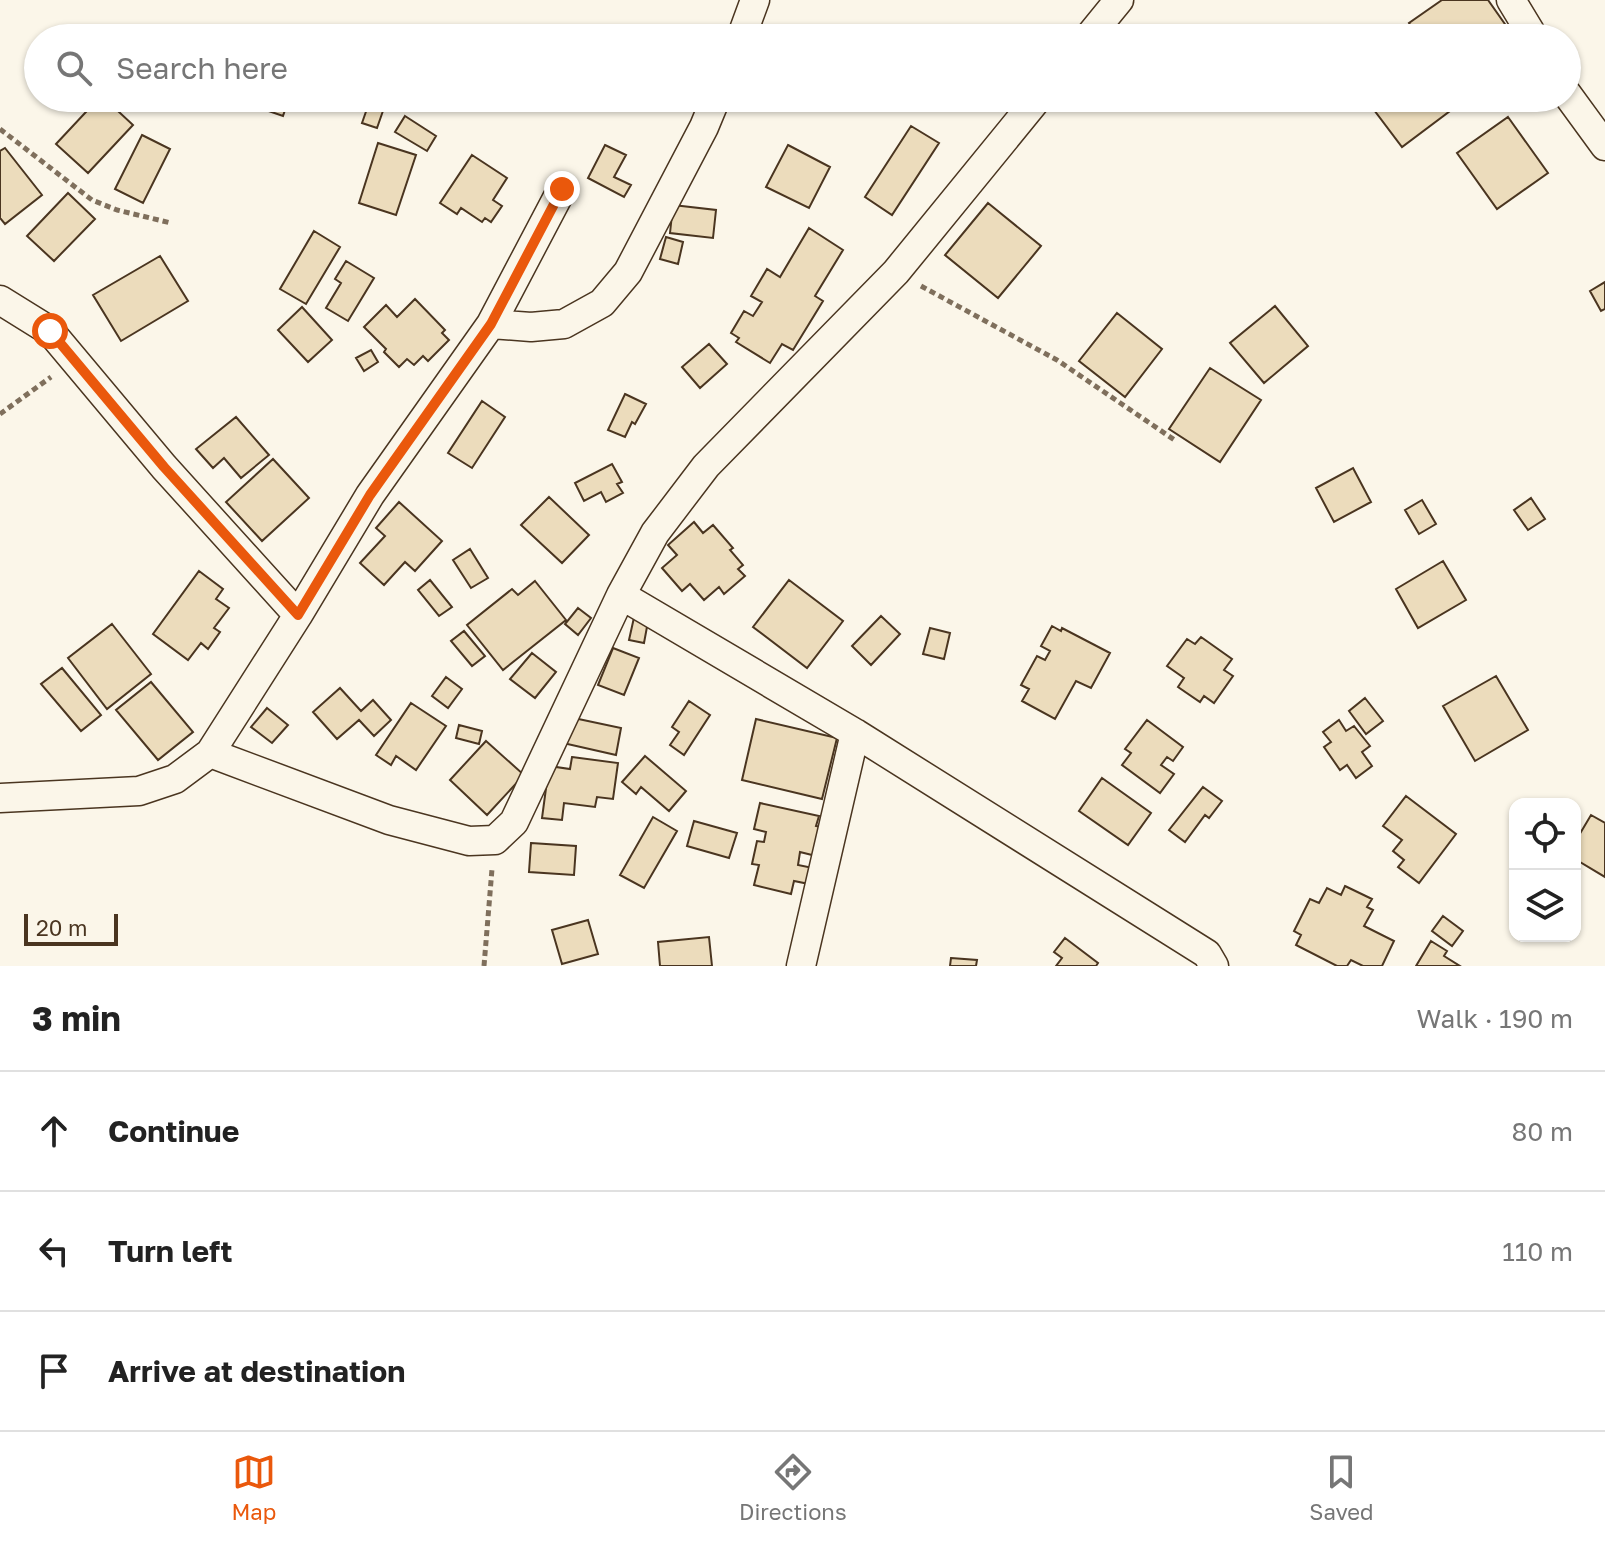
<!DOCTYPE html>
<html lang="en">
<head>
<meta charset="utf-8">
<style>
	:root { --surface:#fff; --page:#f6f6f6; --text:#222; --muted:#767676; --line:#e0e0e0; --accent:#ea580c }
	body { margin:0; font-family:"Golos Text",sans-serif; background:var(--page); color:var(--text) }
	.controls { position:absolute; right:24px; bottom:24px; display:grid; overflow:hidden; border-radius:16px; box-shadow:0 2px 6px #0004 }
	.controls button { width:72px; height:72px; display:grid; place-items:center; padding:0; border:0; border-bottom:2px solid var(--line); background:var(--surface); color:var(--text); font:40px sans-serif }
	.scale { position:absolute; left:24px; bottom:20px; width:94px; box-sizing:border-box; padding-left:8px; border:4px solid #4a3520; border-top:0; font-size:22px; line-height:28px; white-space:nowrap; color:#4a3520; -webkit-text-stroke:6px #fbf6e9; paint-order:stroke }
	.stop { position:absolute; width:24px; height:24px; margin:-18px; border:6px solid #ea580c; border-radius:50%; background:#fff }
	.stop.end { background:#ea580c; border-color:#fff; box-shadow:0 2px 8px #0008 }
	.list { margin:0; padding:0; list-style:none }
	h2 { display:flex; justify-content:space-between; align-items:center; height:104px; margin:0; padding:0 32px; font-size:34px }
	h2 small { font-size:26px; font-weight:400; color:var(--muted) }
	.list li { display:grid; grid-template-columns:52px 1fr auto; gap:24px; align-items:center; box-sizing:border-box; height:120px; padding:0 32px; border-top:2px solid var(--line) }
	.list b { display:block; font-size:30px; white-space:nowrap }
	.list em { font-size:26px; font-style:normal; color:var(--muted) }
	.icon { flex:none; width:44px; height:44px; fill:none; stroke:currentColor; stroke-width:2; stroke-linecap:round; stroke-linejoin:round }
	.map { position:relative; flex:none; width:1605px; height:966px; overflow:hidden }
	.search { position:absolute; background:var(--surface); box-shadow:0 2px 6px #0004; left:24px; right:24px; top:24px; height:88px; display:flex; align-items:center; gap:20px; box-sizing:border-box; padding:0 28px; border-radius:44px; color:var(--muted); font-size:30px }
	.sheet { height:464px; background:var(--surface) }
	nav { display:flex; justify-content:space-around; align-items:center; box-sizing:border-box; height:112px; border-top:2px solid var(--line); background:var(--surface); font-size:22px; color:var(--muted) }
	nav a { display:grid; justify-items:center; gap:4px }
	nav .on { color:var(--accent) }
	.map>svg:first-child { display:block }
	.building { fill:#ecdcbc; stroke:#4a3520; stroke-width:2 }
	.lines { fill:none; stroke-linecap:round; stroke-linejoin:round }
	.minor-casing { stroke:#4a3520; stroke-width:31 }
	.path { stroke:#7f6f5c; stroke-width:5; stroke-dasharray:6 4; stroke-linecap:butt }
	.minor { stroke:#fbf6e9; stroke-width:28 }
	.route { stroke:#ea580c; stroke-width:10 }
</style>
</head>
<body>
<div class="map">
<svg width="1605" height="966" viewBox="0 0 1605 966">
	<rect width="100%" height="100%" fill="#fbf6e9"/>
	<!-- building -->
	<path class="building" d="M 1442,0 L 1488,0 L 1507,27 L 1492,38 L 1419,38 L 1409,23 Z
		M 99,98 L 104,98 L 133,125 L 88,173 L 56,144 Z
		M 263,98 L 289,98 L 283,116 L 260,108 Z
		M 1365,98 L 1453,98 L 1458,105 L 1402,147 Z
		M 369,103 L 384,108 L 377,128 L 362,123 Z
		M 405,116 L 436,136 L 427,151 L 395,132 Z
		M 1508,117 L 1548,173 L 1497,209 L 1457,153 Z
		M 911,126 L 939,143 L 892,215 L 865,197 Z
		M 142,135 L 170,149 L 143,203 L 115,189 Z
		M 378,143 L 416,155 L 396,215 L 359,203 Z
		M 605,145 L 626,155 L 614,177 L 631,185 L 624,197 L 588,178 Z
		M 788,145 L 830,167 L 809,208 L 766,187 Z
		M 5,148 L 42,195 L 5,224 L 0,218 L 0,151 Z
		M 472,155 L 507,178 L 493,200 L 502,206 L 491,222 L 485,218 L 482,222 L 461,208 L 457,214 L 440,203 Z
		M 68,193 L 95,219 L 54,261 L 27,236 Z
		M 988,203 L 1041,246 L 998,298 L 945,255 Z
		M 673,205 L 716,210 L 713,238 L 670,233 Z
		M 809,228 L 843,250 L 815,296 L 823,301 L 793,350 L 782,344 L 770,363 L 736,342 L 739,338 L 731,333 L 744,311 L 753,316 L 762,302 L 751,296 L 767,269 L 780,277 Z
		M 314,231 L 340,247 L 306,304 L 280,289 Z
		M 666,237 L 683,242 L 678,264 L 660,259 Z
		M 160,256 L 188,301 L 121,341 L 93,295 Z
		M 346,261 L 374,278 L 348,321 L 326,308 L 341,283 L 335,279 Z
		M 1605,282 L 1605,309 L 1601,311 L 1590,291 Z
		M 415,299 L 445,330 L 442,333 L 449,340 L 428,361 L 423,356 L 414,365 L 407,359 L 399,367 L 384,352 L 386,349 L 364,327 L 386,305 L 397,317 Z
		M 1275,306 L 1308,346 L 1264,383 L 1230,343 Z
		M 302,307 L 332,340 L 308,362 L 278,330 Z
		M 1117,313 L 1162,349 L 1125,397 L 1079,361 Z
		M 709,344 L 727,364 L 700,388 L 682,367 Z
		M 371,350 L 378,362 L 364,371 L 356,358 Z
		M 1210,368 L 1261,400 L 1220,462 L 1169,429 Z
		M 625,394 L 646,404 L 635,424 L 632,422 L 625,437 L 608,430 Z
		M 482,401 L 505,417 L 472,468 L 448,453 Z
		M 236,417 L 269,455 L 241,478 L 224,458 L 213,468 L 196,449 Z
		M 273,459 L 309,498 L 262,541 L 226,502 Z
		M 612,464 L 622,482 L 617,484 L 623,493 L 606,502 L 601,492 L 584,501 L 575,483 Z
		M 1353,468 L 1371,502 L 1334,522 L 1316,488 Z
		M 549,497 L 589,535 L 562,563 L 521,525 Z
		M 1531,498 L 1545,519 L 1528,530 L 1514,510 Z
		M 1422,500 L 1436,524 L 1419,534 L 1405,510 Z
		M 399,502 L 442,541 L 415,571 L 405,562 L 384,585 L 360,563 L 385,536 L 376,528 Z
		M 694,522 L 703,533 L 713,525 L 733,548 L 730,550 L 743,565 L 738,569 L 745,576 L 724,594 L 719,587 L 704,600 L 690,584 L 682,591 L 662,568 L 677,555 L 668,545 Z
		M 470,549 L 488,578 L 471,588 L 453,560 Z
		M 1443,561 L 1466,600 L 1418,628 L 1396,589 Z
		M 199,571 L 223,589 L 216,599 L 229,608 L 214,628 L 220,632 L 208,649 L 201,643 L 188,660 L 153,634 Z
		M 430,580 L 452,607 L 439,616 L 418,590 Z
		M 789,580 L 843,621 L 807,668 L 753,627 Z
		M 535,581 L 566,620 L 503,670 L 467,625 L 512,589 L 518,595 Z
		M 578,608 L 591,618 L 578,635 L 565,624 Z
		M 635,613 L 649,616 L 644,643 L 629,640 Z
		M 881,616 L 900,634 L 871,665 L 852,646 Z
		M 112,624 L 151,674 L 107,709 L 68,658 Z
		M 1052,626 L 1061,631 L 1062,628 L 1110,653 L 1091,688 L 1076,681 L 1055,719 L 1022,701 L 1029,689 L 1021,685 L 1037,656 L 1045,660 L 1050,651 L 1041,646 Z
		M 930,628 L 950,633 L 944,659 L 923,654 Z
		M 464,631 L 485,656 L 472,666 L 451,641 Z
		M 1201,637 L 1232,659 L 1224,670 L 1233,676 L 1214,703 L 1204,696 L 1200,702 L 1178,687 L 1184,678 L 1167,666 L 1187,639 L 1195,644 Z
		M 613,648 L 639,658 L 624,695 L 598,685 Z
		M 532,653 L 556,672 L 535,698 L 510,679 Z
		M 62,668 L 101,715 L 81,731 L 41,684 Z
		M 1496,676 L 1528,730 L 1475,761 L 1443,706 Z
		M 446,677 L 462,689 L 448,708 L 432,696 Z
		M 151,682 L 193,732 L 158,760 L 116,710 Z
		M 340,688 L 361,711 L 373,700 L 391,720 L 374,736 L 359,720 L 337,739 L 313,712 Z
		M 1365,698 L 1383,721 L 1366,734 L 1349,711 Z
		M 689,701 L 710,715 L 684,755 L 670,745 L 679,732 L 672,727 Z
		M 411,703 L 446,726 L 416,770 L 396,756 L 391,765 L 376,755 Z
		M 267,708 L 288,725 L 272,743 L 251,727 Z
		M 569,717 L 621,728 L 616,755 L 563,743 Z
		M 756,719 L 837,738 L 822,799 L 742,780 Z
		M 1147,720 L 1183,747 L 1173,761 L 1167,757 L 1161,765 L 1174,774 L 1160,793 L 1122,765 L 1131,753 L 1125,749 Z
		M 1339,720 L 1346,731 L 1354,726 L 1370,746 L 1362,752 L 1372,766 L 1356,778 L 1347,765 L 1340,770 L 1324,747 L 1331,742 L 1323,732 Z
		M 459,725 L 482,731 L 479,744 L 456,738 Z
		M 486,741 L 524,775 L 487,815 L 450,780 Z
		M 645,756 L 686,791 L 669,811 L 641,787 L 636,794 L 622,782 Z
		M 572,757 L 618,763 L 613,799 L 597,797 L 595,807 L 564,803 L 562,820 L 542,818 L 549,766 L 570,769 Z
		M 1102,778 L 1151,813 L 1128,845 L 1079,811 Z
		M 1203,787 L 1222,801 L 1209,818 L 1205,815 L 1185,842 L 1169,830 Z
		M 1406,796 L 1456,834 L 1419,883 L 1398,867 L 1404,860 L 1393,851 L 1402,840 L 1383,826 Z
		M 760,803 L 819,816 L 816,826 L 826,828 L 820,857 L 800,852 L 798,865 L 813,868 L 809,884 L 794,881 L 791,894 L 754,885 L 759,865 L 752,864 L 757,841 L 764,842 L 766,832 L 754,829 Z
		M 1591,815 L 1605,823 L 1605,877 L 1575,859 L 1575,842 Z
		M 653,817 L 677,831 L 644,888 L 620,875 Z
		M 694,821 L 737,833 L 729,858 L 687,846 Z
		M 531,843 L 576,846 L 574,875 L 529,872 Z
		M 1345,886 L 1372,899 L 1367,907 L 1373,910 L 1364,926 L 1394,941 L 1382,966 L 1363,966 L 1351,960 L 1347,966 L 1337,966 L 1296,945 L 1301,935 L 1294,931 L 1310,899 L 1319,903 L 1327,888 L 1341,895 Z
		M 1443,916 L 1463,931 L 1452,946 L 1432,931 Z
		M 588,920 L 598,954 L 562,964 L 552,930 Z
		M 709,937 L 712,966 L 660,966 L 658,942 Z
		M 1065,938 L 1098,963 L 1096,966 L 1056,966 L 1062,958 L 1054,952 Z
		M 1431,941 L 1447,951 L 1444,956 L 1460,966 L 1416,966 Z
		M 951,958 L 977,960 L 976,966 L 950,966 Z"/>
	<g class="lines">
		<defs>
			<path id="minor" d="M 1511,0 L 1534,38
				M 741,38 L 755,0
				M 1088,38 L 1119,0
				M 1567,94 L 1605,146
				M 0,300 L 50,331 L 164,467 L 298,615
				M 491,324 L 531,327 L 564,324 L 602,303 L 628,272 L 704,127 L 716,98
				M 621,595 L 855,733 L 1207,954 L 1214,966
				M 210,753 L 389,820 L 469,841 L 495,840 L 514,822 L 621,595 L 655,533 L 706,466 L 896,272 L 1038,98
				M 0,798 L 139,791 L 175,779 L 210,753 L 298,615 L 370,495 L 491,324 L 562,189
				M 801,966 L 855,733"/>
		</defs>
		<!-- minor casing -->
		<use href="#minor" class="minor-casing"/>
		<!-- path -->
		<path class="path" d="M 0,129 L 92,200 L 117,210 L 171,223
			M 921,286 L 1057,360 L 1176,441
			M 0,414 L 51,377
			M 484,966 L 492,869"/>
		<!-- minor -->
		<use href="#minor" class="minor"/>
	</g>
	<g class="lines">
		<!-- route -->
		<path class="route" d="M 50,331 L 164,467 L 298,615 L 370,495 L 491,324 L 562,189"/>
	</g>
</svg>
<div class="controls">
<button><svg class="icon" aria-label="locate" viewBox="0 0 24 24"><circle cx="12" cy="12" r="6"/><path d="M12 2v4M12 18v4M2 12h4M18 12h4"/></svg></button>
<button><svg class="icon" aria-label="layers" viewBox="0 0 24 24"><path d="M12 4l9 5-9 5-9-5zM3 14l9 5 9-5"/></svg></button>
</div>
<div class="scale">20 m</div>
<div class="stop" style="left:50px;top:331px"></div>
<div class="stop end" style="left:562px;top:189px"></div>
<div class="search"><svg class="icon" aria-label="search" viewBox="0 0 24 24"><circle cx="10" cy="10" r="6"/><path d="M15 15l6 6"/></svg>Search here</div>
</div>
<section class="sheet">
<h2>3 min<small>Walk · 190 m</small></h2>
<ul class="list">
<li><svg class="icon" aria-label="ahead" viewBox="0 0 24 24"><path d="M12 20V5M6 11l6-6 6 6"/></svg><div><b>Continue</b></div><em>80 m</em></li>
<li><svg class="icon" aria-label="left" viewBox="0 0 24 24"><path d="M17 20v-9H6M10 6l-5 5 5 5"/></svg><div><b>Turn left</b></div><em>110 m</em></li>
<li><svg class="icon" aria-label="arrive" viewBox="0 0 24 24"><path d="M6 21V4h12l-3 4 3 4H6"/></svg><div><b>Arrive at destination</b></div></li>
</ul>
</section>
<nav>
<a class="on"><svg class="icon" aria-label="map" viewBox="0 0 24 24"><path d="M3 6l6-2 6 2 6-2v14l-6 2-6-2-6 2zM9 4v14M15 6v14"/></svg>Map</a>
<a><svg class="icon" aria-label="directions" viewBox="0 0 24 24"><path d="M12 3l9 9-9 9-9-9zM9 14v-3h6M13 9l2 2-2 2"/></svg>Directions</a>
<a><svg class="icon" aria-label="saved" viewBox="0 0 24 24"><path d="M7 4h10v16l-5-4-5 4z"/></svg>Saved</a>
</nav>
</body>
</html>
